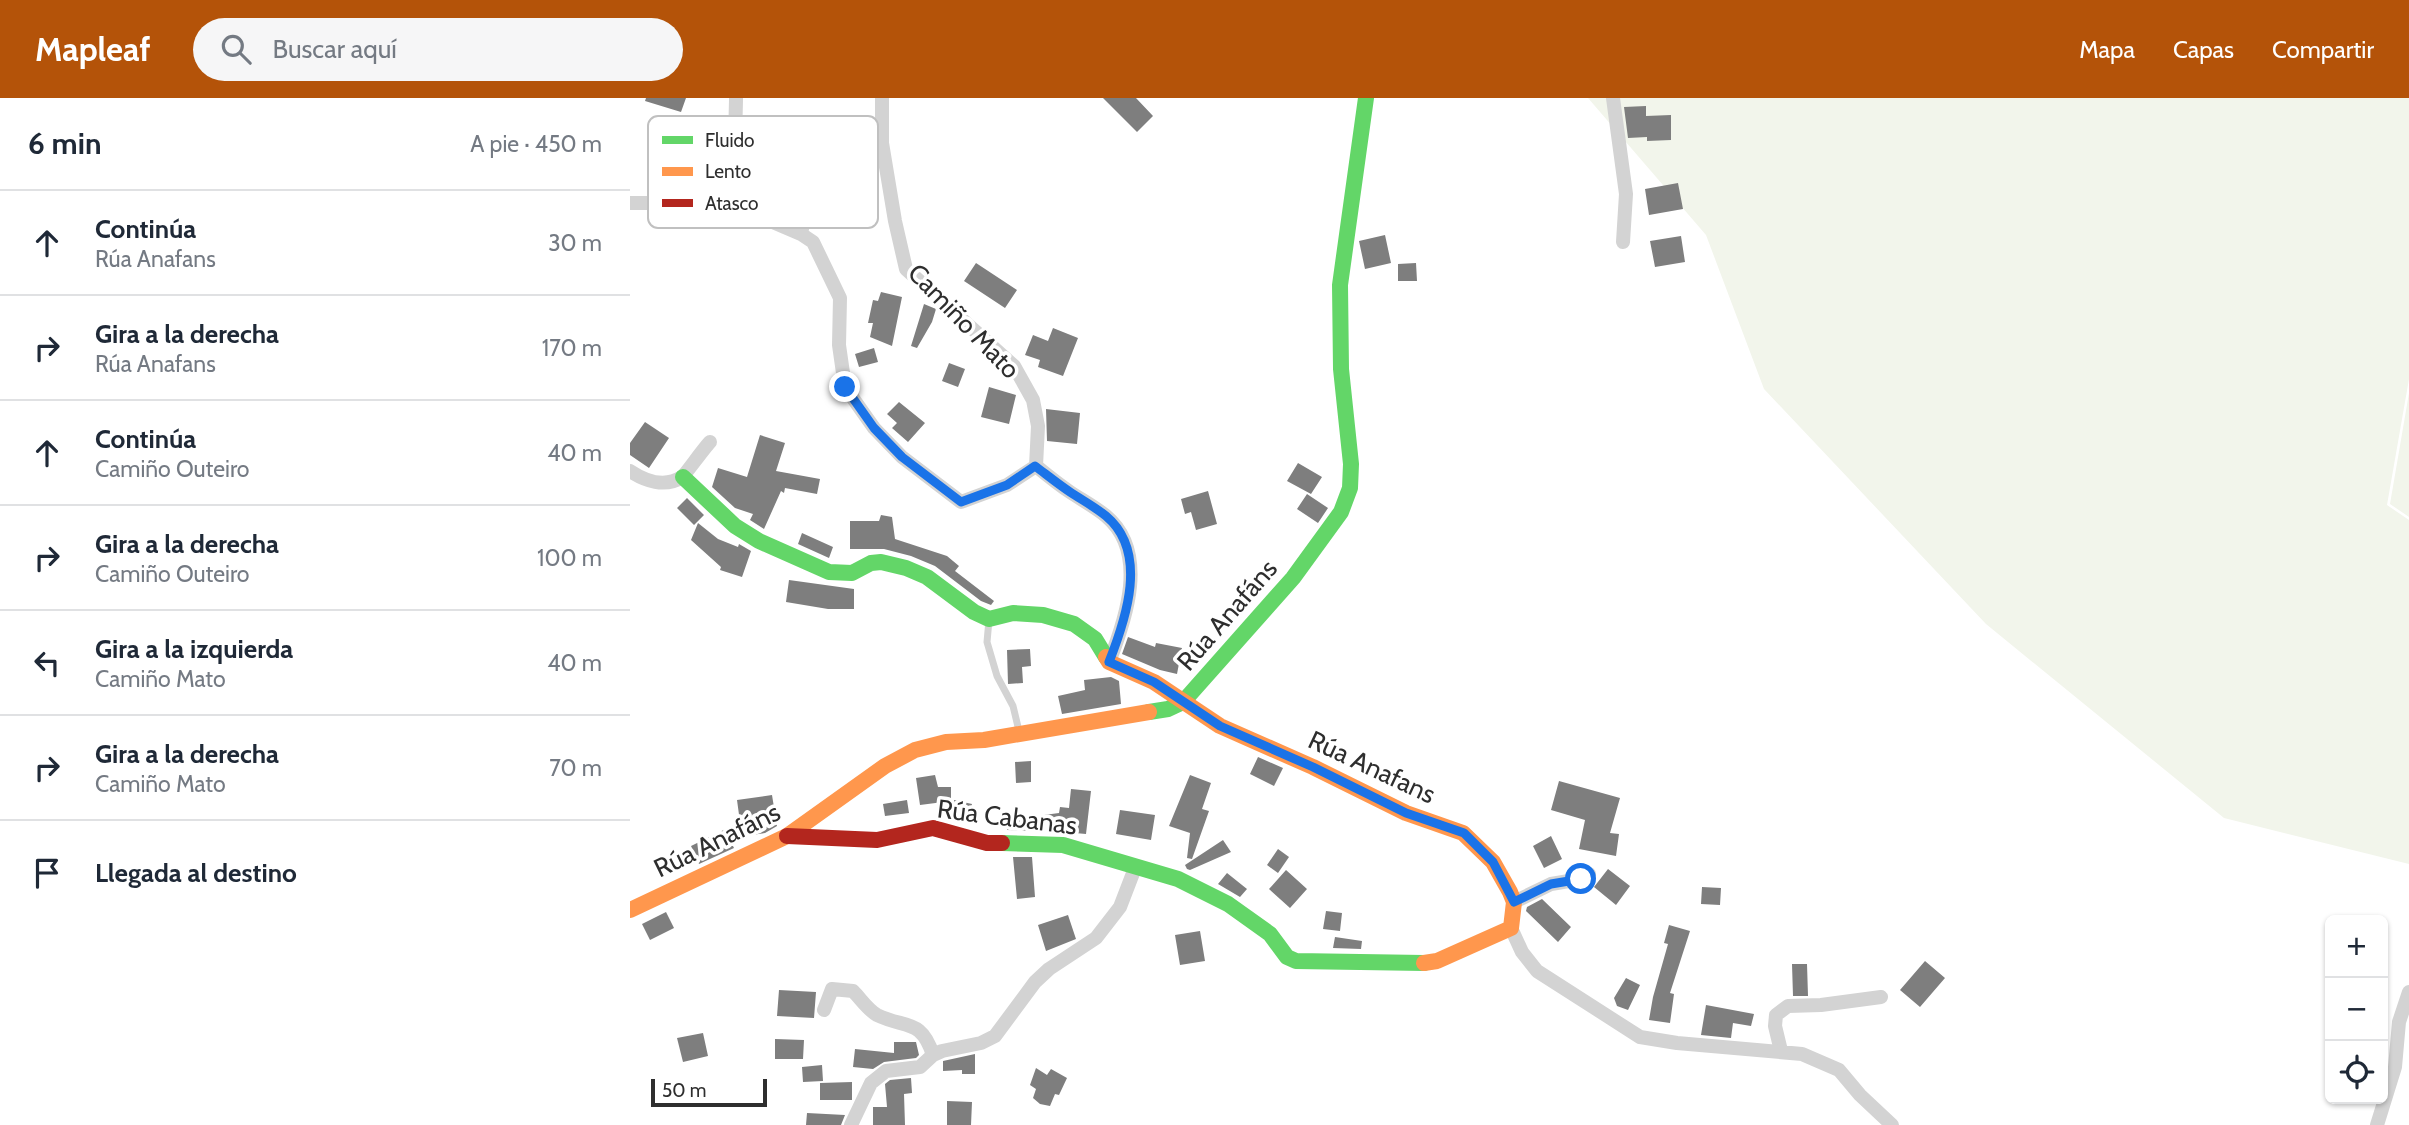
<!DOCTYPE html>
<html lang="es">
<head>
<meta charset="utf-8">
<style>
	:root { --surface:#fff; --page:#f6f6f7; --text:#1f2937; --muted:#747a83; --line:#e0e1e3; --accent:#b45309 }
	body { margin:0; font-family:Cabin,sans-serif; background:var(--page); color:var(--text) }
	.controls { position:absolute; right:21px; bottom:21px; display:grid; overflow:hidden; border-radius:10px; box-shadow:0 2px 5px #0004 }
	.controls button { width:63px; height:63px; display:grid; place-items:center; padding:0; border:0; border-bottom:2px solid var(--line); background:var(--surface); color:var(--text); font:35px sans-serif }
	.scale { position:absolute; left:21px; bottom:18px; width:116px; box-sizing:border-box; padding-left:7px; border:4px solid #2e2e2e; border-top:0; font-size:19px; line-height:24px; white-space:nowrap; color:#2e2e2e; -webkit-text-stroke:5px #fff; paint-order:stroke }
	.stop { position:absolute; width:21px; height:21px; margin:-16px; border:5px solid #1a73e8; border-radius:50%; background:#fff }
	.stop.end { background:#1a73e8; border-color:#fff; box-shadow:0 2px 7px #0008 }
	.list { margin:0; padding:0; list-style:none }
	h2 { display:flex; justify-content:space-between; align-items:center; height:91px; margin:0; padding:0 28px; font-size:30px }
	h2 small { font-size:23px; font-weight:400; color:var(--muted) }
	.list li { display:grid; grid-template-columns:46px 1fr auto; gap:21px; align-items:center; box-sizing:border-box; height:105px; padding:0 28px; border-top:2px solid var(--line) }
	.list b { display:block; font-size:26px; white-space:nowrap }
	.list p { margin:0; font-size:23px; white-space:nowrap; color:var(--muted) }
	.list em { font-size:23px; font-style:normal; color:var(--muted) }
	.icon { flex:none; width:38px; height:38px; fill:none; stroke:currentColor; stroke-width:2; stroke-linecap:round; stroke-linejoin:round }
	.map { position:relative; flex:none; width:1779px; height:1027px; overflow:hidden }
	header { display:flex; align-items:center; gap:42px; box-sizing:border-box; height:98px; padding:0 35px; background:var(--accent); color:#fff }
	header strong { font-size:33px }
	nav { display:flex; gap:38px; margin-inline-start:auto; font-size:24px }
	.search { width:490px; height:63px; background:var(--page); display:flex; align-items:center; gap:18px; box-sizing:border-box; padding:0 24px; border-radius:38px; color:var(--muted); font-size:26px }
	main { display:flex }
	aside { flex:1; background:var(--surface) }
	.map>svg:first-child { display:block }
	.green { fill:#f2f5eb }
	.building { fill:#7e7e7e }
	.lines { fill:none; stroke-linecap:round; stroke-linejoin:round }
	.lane { stroke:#d3d3d3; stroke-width:7 }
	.street { stroke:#d3d3d3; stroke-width:14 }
	.fast { stroke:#63d668; stroke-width:16 }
	.slow { stroke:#ff974d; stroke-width:16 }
	.jam { stroke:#b3261e; stroke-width:16 }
	.route { stroke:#1a73e8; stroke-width:9 }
	.labels { text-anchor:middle; stroke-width:7; stroke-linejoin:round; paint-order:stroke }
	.street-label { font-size:26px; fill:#2e2e2e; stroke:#fff }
	.key { fill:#fff; stroke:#c0c0c0; stroke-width:2 }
	.key-label { font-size:19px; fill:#2e2e2e }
</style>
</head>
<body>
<header>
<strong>Mapleaf</strong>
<div class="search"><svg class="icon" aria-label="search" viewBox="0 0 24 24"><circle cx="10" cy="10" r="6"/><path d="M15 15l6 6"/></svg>Buscar aquí</div>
<nav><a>Mapa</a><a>Capas</a><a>Compartir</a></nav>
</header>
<main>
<aside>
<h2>6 min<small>A pie · 450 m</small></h2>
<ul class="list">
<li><svg class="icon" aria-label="ahead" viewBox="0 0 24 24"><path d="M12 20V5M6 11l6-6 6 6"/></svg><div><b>Continúa</b><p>Rúa Anafans</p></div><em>30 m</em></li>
<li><svg class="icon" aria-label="right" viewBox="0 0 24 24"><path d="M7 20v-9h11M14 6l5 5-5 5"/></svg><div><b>Gira a la derecha</b><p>Rúa Anafans</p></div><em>170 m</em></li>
<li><svg class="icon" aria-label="ahead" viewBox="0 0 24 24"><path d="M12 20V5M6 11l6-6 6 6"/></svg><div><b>Continúa</b><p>Camiño Outeiro</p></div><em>40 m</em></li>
<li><svg class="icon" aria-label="right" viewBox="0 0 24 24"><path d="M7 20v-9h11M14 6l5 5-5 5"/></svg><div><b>Gira a la derecha</b><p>Camiño Outeiro</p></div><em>100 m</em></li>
<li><svg class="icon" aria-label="left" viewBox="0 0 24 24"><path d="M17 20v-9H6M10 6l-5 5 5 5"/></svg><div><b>Gira a la izquierda</b><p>Camiño Mato</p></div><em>40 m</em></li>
<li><svg class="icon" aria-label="right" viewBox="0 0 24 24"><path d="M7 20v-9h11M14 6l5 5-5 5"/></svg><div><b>Gira a la derecha</b><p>Camiño Mato</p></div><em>70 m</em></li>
<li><svg class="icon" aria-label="arrive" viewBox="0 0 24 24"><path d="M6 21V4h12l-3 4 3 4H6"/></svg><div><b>Llegada al destino</b></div></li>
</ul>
</aside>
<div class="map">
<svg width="1779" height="1027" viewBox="0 0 1779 1027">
	<rect width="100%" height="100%" fill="#fff"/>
	<!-- green -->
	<path class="green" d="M 958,0 L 1779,0 L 1779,281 L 1757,407 L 1779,422 L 1779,766 L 1594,720 L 1356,526 L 1134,291 L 1076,137 Z
		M 1779,295 L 1779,419 L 1760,406 Z"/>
	<!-- building -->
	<path class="building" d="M 16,0 L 56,0 L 51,14 L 15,3 Z
		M 473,0 L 506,0 L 523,18 L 507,34 Z
		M 1016,8 L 1016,18 L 1041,17 L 1041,42 L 1017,43 L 1017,39 L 998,40 L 994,9 Z
		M 1048,85 L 1053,111 L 1019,117 L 1015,91 Z
		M 755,137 L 761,165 L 735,171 L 729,143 Z
		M 1051,138 L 1055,164 L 1025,169 L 1020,143 Z
		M 346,165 L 387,192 L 375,210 L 334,183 Z
		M 786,165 L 787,183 L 768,183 L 768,166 Z
		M 251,194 L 272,199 L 262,248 L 240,239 L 243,225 L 238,225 L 243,202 L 248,203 Z
		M 294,206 L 306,211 L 302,224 L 287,250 L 281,248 Z
		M 423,230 L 448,240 L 433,278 L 408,269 L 410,262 L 395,257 L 403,237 L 418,243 Z
		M 244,250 L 248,264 L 229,269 L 225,256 Z
		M 319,265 L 335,271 L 328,289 L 312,283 Z
		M 359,289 L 386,297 L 379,326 L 351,319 Z
		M 269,304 L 295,325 L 278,344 L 262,330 L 267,325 L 257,316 Z
		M 416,311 L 450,315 L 447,346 L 417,343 Z
		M 15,324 L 39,340 L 19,370 L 0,357 L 0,345 Z
		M 130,337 L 155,345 L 146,373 L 190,381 L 187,396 L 155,390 L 154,395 L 151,393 L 134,431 L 120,422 L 123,416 L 105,410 L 82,389 L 88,370 L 117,379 Z
		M 668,365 L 692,379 L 681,396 L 657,383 Z
		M 578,393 L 587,426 L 566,432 L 561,414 L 555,416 L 551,401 Z
		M 677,396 L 698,410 L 688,425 L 667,411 Z
		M 57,400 L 74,417 L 64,427 L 47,410 Z
		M 251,417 L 262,419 L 265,441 L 317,458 L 329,468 L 325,473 L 364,503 L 361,507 L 351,503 L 305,468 L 281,458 L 254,451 L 220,451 L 220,423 L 249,423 Z
		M 68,425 L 88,441 L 108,449 L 109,446 L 121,453 L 112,479 L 90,472 L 91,469 L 61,442 Z
		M 172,435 L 203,449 L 199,460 L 168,446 Z
		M 159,482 L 224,491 L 224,511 L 198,511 L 156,504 Z
		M 498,539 L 525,549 L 526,545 L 552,550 L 547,576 L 530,572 L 492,556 Z
		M 400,551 L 401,568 L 392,569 L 393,585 L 378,586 L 377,552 Z
		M 481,579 L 489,583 L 491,606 L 432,616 L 428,598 L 455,592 L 454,582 Z
		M 628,659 L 653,670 L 644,688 L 620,676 Z
		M 401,663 L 401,684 L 386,685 L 385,664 Z
		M 305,677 L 308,689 L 321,689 L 321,703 L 290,707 L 286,680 Z
		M 560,677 L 581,685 L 572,711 L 579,713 L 562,761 L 557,760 L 560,735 L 539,728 Z
		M 929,683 L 990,700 L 980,735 L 989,736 L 986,758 L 949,751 L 955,722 L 921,712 Z
		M 441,691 L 461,693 L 456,736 L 411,732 L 412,733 L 377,732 L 377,722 L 429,715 L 430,709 L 439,710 Z
		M 142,697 L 147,728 L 135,735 L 99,740 L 104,750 L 69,766 L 61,748 L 110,724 L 107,702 Z
		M 277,702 L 279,715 L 255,718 L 253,706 Z
		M 324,702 L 342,706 L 339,720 L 322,717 Z
		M 490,712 L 525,717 L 521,742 L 486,736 Z
		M 921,738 L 932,761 L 914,770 L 903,748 Z
		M 593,742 L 601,754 L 560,772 L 557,771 L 555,767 Z
		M 648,751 L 659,759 L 648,775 L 637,767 Z
		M 383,759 L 402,759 L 405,799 L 387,801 Z
		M 978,771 L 1000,788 L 986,807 L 964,789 Z
		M 656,772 L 677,791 L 660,810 L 639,791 Z
		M 597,775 L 617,791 L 610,799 L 588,786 Z
		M 1072,789 L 1091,790 L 1090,807 L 1071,806 Z
		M 912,801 L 941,829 L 928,844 L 896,813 L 897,809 Z
		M 696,813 L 712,815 L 710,833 L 693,831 Z
		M 36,814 L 44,830 L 20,842 L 12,826 Z
		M 438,817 L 446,841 L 416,853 L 408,827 Z
		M 1039,827 L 1060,833 L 1040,895 L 1044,896 L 1040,925 L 1019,922 L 1023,899 L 1038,846 L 1034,845 Z
		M 570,833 L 575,863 L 550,867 L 545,837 Z
		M 705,839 L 732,843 L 731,851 L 703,850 Z
		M 1295,863 L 1315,880 L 1290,909 L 1270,892 Z
		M 1162,866 L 1177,866 L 1178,898 L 1163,898 Z
		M 996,880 L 1010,887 L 998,912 L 987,908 L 984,900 Z
		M 149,892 L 186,894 L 184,920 L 147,918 Z
		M 1076,907 L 1124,916 L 1121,928 L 1103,925 L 1101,940 L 1071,937 Z
		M 73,935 L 78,958 L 53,964 L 47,940 Z
		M 145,941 L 174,942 L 173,961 L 145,961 Z
		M 264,944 L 286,944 L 289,957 L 286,960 L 254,964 L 243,971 L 223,969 L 225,951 L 264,955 Z
		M 345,956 L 345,976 L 332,976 L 332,972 L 313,973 L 313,963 Z
		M 192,967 L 193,983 L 173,984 L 172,969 Z
		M 406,970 L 417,977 L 421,971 L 437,980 L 429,997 L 425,996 L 420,1008 L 410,1006 L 403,1000 L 406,991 L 400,987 Z
		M 281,980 L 282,995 L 274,996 L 275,1027 L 243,1027 L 243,1009 L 257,1009 L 255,986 L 260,982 Z
		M 222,984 L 222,1002 L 190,1002 L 190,985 Z
		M 317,1003 L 342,1004 L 341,1027 L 317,1027 Z
		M 177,1015 L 215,1017 L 211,1027 L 176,1027 Z"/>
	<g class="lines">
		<!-- lane -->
		<path class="lane" d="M 359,522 L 357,544 L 367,578 L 383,608 L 389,633"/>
		<!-- street -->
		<path class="street" d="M 106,0 C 106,11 105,22 106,33 C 109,74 145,100 173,126 L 171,136
			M 252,0 L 252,45 L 265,123 L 276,171 L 384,268 L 403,302 L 408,328 L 406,368
			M 983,0 L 996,96 L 993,144
			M 0,105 L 40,105 L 80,114 L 108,109 L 171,136 L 183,144 L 210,200 L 209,247 L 215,289 L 244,330 L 272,359 L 331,404 L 377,387 L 406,368
			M 406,368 C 417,377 428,386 440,394 C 452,402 465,409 476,418 C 519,454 496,521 479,564
			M 0,373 C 15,383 35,390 52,379 C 55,377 74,350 80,344
			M 884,804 L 921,786 L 951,781 L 959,776
			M 881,830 L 892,854 L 907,873 L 1010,939 L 1047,945 L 1172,956 L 1209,972 L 1230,997 L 1262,1027
			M 194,912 L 202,891 L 223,893 C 231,901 237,911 247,917 C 276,931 291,920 303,957
			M 1151,953 L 1145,928 L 1146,917 L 1158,908 L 1191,907 L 1251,899
			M 221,1027 L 241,985 L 256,973 L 290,969 L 303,957 L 312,953 L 351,945 L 365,938 L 405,884 L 419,871 L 466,840 L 490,809 L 505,770
			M 1747,1027 L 1765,969 L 1769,924 L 1779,894"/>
		<!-- fast -->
		<path class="fast" d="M 53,379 L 105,428 L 129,443 L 199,474 L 222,475 L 241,465 L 251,464 L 276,470 L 297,479 L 344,514 L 359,521 L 383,515 L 413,517 L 444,526 L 465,541 L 476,559
			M 519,614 L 538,611 L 553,604 L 663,480 L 711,414 L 720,390 L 721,366 L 711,271 L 710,187 L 736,0
			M 372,745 L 433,747 L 548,781 L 598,806 L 640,836 L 657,859 L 666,863 L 794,865"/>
		<!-- slow -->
		<path class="slow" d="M 476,559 L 479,564 L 524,584 L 590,628 L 683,669 L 776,715 L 833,735 L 863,764 L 880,794 L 884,804 L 881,830 L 807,863 L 794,865
			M 0,812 L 157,738 L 255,668 L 285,652 L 316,644 L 354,642 L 519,614"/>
		<!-- jam -->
		<path class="jam" d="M 157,738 L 247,742 L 303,730 L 357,745 L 372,745"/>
	</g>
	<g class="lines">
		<!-- route -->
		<path class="route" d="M 215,289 L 244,330 L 272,359 L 331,404 L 377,387 L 405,368 C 417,377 428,386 440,394 C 452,402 465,409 476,418 C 519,454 496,521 479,564 L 524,584 L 590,628 L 683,669 L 776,715 L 834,735 L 863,764 L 884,804 L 921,786 L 951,781"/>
	</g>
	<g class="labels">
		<!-- street labels -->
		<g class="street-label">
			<text transform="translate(334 223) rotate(46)" y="9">Camiño Mato</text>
			<text transform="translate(597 517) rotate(-49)" y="9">Rúa Anafáns</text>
			<text transform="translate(742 669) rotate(25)" y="9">Rúa Anafans</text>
			<text transform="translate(377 719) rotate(7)" y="9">Rúa Cabanas</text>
			<text transform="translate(87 742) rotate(-26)" y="9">Rúa Anafáns</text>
		</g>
	</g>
	<!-- legend -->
	<rect x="18" y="18" width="230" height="112" rx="10" class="key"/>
	<rect x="32" y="38" width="31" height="8" fill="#63d668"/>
	<rect x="32" y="69" width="31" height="9" fill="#ff974d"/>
	<rect x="32" y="101" width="31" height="8" fill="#b3261e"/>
	<g class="key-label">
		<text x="75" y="49">Fluido</text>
		<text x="75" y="80">Lento</text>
		<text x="75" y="112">Atasco</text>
	</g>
</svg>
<div class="controls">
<button>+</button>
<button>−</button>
<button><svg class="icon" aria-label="locate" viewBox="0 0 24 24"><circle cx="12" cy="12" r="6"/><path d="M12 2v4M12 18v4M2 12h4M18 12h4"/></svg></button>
</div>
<div class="scale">50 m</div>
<div class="stop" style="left:951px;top:781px"></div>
<div class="stop end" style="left:215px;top:289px"></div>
</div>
</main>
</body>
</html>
